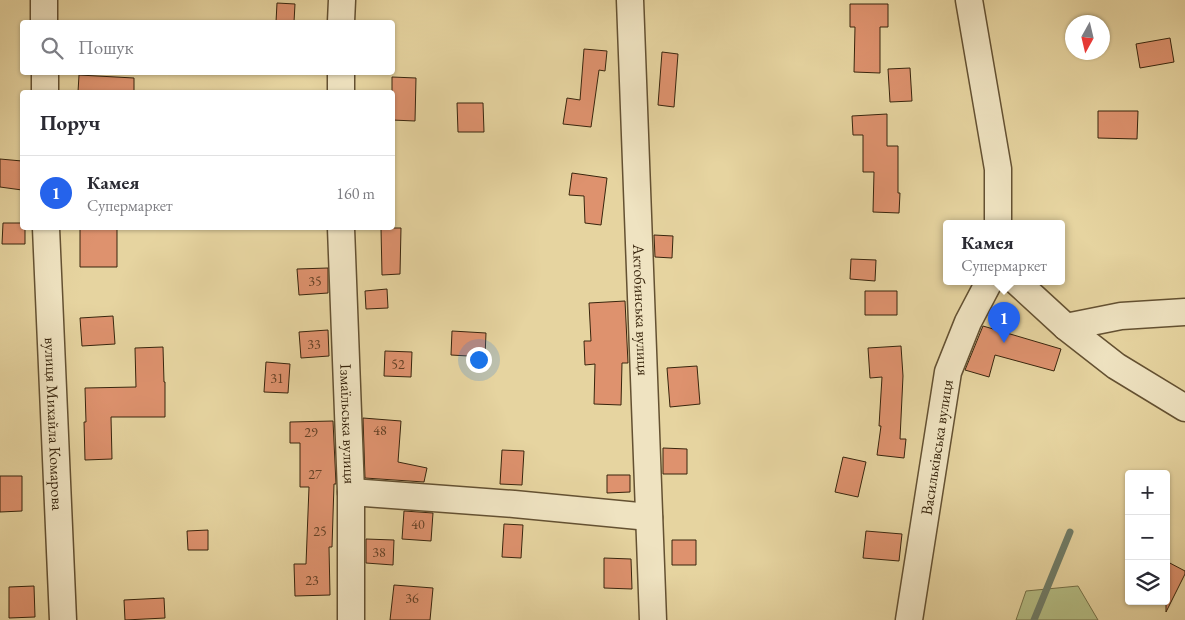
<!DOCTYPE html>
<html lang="uk">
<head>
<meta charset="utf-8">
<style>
	:root { --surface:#fff; --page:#f2f2f3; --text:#2b2b33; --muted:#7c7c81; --line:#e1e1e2; --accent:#2563eb }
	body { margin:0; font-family:"EB Garamond",serif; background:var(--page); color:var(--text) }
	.controls { position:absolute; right:15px; bottom:15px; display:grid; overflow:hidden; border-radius:5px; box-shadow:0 1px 4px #0004 }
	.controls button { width:45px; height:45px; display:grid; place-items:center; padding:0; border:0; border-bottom:1px solid var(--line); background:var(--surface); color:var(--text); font:25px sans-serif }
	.compass { position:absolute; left:1065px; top:15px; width:45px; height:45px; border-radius:50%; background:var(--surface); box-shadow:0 1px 4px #0004; rotate:188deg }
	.you { position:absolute; left:478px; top:359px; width:18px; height:18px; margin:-12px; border:4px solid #fff; border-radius:50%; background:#1a73e8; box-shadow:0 0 0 8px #1a73e833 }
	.badge { display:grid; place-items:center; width:32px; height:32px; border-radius:50%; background:var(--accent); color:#fff; font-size:16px; font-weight:700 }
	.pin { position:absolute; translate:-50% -41px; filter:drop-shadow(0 1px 2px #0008) }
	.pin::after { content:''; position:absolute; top:26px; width:18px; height:15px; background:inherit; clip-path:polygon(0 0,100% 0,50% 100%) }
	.popup { position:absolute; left:943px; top:220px; width:122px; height:65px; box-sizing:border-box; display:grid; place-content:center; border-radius:5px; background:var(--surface); filter:drop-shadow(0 1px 4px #0005); font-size:16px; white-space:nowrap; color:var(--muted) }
	.popup b { font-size:19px; color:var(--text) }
	.popup::after { content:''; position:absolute; left:50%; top:100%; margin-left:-10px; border:10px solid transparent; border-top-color:var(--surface) }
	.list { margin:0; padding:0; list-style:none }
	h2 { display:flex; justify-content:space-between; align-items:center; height:65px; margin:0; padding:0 20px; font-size:21px }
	h2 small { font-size:16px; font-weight:400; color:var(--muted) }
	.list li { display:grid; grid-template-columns:32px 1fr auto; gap:15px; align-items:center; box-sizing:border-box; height:75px; padding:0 20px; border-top:1px solid var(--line) }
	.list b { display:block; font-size:19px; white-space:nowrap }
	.list p { margin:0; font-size:16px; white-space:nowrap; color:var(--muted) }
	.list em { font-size:16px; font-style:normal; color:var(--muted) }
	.icon { flex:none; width:28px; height:28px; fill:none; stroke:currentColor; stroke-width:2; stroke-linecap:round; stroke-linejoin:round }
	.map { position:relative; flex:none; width:1185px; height:620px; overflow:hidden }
	.search { position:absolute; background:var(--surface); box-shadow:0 1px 4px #0004; left:20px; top:20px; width:375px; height:55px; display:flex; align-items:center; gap:12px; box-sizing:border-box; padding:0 18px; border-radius:5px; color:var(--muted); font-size:19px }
	.panel { position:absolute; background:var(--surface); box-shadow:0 1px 4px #0004; left:20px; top:90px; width:375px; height:140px; border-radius:5px }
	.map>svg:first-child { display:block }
	.green { fill:#b4bd84; stroke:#767148 }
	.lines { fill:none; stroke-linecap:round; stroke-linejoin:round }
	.stream { stroke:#707d68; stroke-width:7 }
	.building { fill:#de926e; stroke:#38250d }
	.minor-casing { stroke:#645132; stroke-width:29 }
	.minor { stroke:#efe3c1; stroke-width:26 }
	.labels { text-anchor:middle; stroke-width:4.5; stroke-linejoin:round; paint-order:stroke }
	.number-label { font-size:14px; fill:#624025 }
	.street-label { font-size:16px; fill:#38250d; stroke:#efe3c1 }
</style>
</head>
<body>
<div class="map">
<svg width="1185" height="620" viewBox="0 0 1185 620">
	<rect width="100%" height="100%" fill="#e6d4a0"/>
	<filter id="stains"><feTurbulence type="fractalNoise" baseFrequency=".004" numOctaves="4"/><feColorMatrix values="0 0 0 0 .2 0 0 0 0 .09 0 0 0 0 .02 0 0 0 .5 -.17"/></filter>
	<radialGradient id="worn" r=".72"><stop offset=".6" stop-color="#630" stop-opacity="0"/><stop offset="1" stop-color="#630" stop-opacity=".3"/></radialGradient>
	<!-- green -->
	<path class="green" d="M 1078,586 L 1098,620 L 1016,620 L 1026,591 Z"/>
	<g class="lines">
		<!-- stream -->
		<path class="stream" d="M 1034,620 L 1070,532"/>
	</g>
	<!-- building -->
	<path class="building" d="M 277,3 L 295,4 L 294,22 L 276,22 Z
		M 850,4 L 888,4 L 888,27 L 880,27 L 880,73 L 854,72 L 855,27 L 850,27 Z
		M 1170,38 L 1174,62 L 1140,68 L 1136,44 Z
		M 584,49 L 607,51 L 605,71 L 599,70 L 591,127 L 563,124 L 567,98 L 580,100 Z
		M 662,52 L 678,54 L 674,107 L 658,105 Z
		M 910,68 L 912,101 L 890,102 L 888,69 Z
		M 79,75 L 134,78 L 134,92 L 78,92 Z
		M 392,77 L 416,78 L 415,121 L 392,120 Z
		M 457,103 L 483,103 L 484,132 L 458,132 Z
		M 1098,111 L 1138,111 L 1137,139 L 1098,138 Z
		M 887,114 L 887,146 L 898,146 L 898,193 L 900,193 L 899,213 L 873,212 L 874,172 L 863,172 L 863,135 L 853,135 L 852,116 Z
		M 0,159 L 22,161 L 22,190 L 0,187 Z
		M 572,173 L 607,178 L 601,225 L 585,223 L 584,196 L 569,195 Z
		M 3,223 L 22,223 L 22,228 L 25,228 L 25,244 L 2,244 Z
		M 80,228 L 117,228 L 117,267 L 80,267 Z
		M 381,228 L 401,228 L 400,274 L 382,275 Z
		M 654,235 L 673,236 L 672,258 L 655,257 Z
		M 851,259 L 876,260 L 875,281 L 850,279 Z
		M 328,268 L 328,293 L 299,295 L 297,269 Z
		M 387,289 L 388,308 L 366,309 L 365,291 Z
		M 865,291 L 897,291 L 897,315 L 865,315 Z
		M 625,301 L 628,363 L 622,363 L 621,405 L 594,404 L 595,364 L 585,365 L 584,341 L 591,341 L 589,303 Z
		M 113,316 L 115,344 L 82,346 L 80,318 Z
		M 983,326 L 1061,349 L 1054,371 L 995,355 L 989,377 L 965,370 Z
		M 328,330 L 329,356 L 301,358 L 299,332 Z
		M 452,331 L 486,333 L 485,357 L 451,355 Z
		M 901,346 L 903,376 L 900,439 L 906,439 L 904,458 L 877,455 L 881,426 L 879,426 L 882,377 L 870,378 L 868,348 Z
		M 163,347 L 164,382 L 165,382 L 165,417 L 111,417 L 112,459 L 85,460 L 84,422 L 86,422 L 85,388 L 136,387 L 135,348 Z
		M 385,351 L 412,352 L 411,377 L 384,376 Z
		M 266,362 L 290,364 L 288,393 L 264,392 Z
		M 697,366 L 700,404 L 670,407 L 667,368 Z
		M 363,418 L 401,421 L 398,462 L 427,468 L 424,482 L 365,478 Z
		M 333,421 L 336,484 L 334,484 L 332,547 L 329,547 L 330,595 L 295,596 L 294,564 L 306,564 L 309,487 L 300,487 L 300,443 L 290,443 L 290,422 Z
		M 663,448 L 687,449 L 687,474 L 663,474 Z
		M 502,450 L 524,451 L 522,485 L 500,484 Z
		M 843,457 L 866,462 L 858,497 L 835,492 Z
		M 607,475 L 630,475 L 630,492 L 607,493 Z
		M 0,476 L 22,476 L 22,511 L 0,512 Z
		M 404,511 L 433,513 L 431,541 L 402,539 Z
		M 504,524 L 523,525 L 521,558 L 502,557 Z
		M 208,530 L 208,550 L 188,550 L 187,531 Z
		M 866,531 L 902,534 L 899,561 L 863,558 Z
		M 366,539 L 394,540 L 393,565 L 366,563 Z
		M 672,540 L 696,540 L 696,565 L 672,565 Z
		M 604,558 L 631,559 L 632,589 L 604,588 Z
		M 1166,561 L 1185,571 L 1185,574 L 1166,612 Z
		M 394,585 L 433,588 L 430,620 L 390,620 Z
		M 34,586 L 35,617 L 9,618 L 9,587 Z
		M 164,598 L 165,618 L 125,620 L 124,600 Z"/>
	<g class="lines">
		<defs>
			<g id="minor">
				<path d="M 44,0 L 44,22"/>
				<path id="s1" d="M 630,0 L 653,620"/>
				<path d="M 969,0 L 998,169 L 998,224"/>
				<path d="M 341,22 L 342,0"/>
				<path d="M 45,72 L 45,92"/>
				<path d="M 341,92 L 341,72"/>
				<path id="s2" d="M 46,228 L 63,620"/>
				<path id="s3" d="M 341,228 L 351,492 L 351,620"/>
				<path d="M 1017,282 L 1066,327 L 1116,366 L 1185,408"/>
				<path d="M 1066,327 L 1121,316 L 1185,312"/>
				<path d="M 351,492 L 514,504 L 649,517"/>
				<path id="s4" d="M 909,620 L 948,372 L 968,322 L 989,282"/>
			</g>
		</defs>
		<!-- minor casing -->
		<use href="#minor" class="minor-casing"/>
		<!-- minor -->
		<use href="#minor" class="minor"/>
	</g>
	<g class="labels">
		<!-- number labels -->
		<g class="number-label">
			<text x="315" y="286">35</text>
			<text x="314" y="349">33</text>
			<text x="398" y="369">52</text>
			<text x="277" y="383">31</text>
			<text x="380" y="435">48</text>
			<text x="311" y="437">29</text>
			<text x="315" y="479">27</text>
			<text x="418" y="529">40</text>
			<text x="320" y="536">25</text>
			<text x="379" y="557">38</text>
			<text x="312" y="585">23</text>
			<text x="412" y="603">36</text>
		</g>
		<!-- street labels -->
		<g class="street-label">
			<text dy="6" stroke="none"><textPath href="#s1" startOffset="310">Актобинська вулиця</textPath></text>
			<text dy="6" stroke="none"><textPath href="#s2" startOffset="196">вулиця Михайла Комарова</textPath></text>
			<text dy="6" stroke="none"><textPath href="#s3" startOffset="196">Ізмаїльська вулиця</textPath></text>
			<text dy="6" stroke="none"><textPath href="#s4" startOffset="175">Васильківська вулиця</textPath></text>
		</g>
	</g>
	<rect width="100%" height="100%" filter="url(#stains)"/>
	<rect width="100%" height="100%" fill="url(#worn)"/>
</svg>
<div class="controls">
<button>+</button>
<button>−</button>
<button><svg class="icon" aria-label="layers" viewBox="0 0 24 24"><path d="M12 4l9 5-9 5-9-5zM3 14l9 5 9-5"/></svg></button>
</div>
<svg class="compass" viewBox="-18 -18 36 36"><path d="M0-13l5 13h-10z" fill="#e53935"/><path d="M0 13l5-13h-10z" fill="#7c7c81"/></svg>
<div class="you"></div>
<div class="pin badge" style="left:1004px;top:343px">1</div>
<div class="popup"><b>Камея</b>Супермаркет</div>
<div class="search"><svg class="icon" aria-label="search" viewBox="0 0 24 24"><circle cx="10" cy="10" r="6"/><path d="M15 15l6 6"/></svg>Пошук</div>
<section class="panel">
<h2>Поруч<small></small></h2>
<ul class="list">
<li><span class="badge">1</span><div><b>Камея</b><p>Супермаркет</p></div><em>160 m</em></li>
</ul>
</section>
</div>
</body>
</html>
